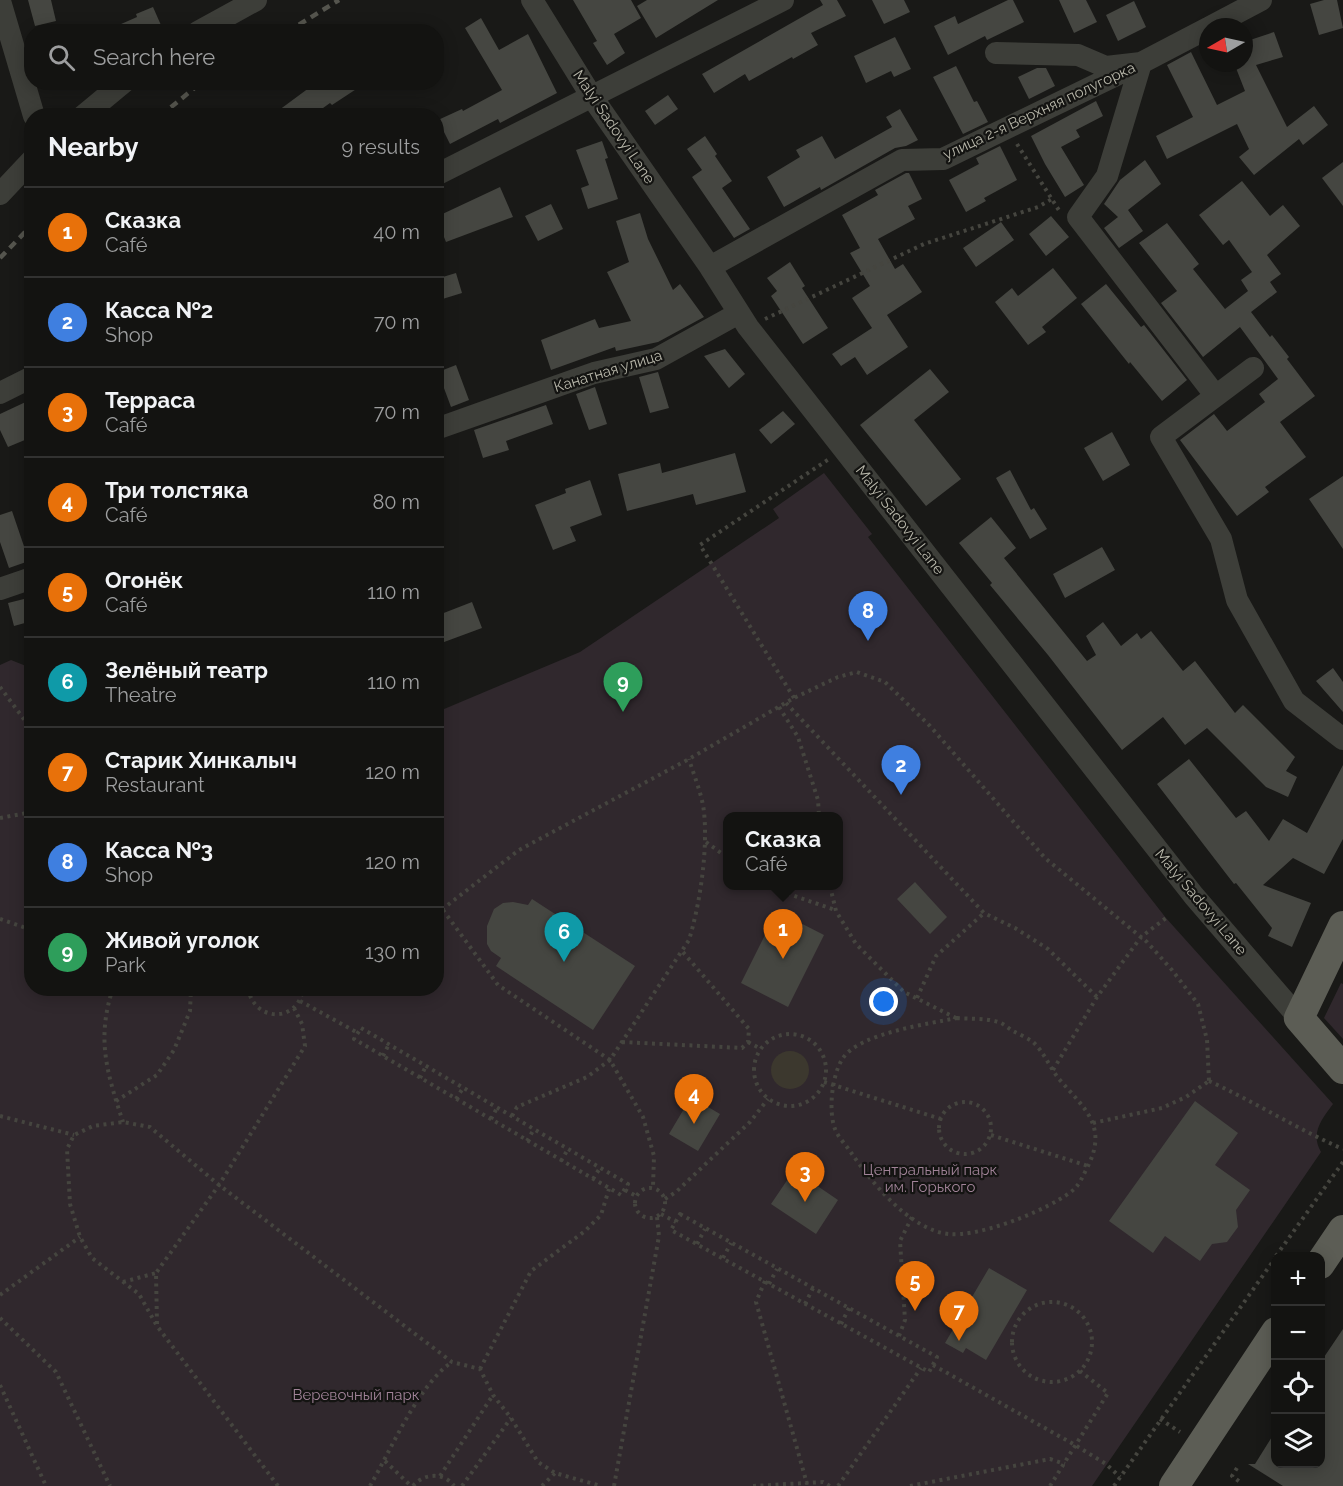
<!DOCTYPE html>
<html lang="en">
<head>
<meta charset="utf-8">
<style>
	:root { --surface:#131311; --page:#20201f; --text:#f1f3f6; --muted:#9d9e9f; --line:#323231; --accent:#4452e4 }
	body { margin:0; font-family:Raleway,sans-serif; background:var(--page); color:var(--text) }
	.controls { position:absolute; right:18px; bottom:18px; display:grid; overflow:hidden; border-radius:12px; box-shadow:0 3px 15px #0003 }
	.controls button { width:54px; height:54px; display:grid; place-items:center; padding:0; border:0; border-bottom:2px solid var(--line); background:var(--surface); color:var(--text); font:30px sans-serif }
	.compass { position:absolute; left:1199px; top:18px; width:54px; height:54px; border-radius:50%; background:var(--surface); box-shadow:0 3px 15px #0003; rotate:261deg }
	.you { position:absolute; left:884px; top:1002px; width:21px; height:21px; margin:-15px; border:4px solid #fff; border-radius:50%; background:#1a73e8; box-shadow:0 0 0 9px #1a73e833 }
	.badge { display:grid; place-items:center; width:39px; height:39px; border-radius:50%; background:var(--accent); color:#fff; font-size:20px; font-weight:700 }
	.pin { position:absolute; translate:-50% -50px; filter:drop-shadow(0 2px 3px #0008) }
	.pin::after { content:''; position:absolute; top:32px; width:21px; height:18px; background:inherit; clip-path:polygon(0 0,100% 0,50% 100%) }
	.popup { position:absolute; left:723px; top:812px; width:120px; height:78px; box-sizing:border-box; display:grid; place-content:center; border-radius:12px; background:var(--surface); filter:drop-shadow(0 2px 4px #0005); font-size:20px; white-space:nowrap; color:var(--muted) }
	.popup b { font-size:22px; color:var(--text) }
	.popup::after { content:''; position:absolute; left:50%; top:100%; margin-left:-12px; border:12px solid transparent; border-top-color:var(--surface) }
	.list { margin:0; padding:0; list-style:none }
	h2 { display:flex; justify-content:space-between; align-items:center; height:78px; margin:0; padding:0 24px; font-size:26px }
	h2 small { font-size:20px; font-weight:400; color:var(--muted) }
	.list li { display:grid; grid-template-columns:39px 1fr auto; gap:18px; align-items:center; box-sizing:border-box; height:90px; padding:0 24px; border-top:2px solid var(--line) }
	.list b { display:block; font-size:22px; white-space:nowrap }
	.list p { margin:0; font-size:20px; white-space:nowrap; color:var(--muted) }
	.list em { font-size:20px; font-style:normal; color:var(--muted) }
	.icon { flex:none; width:33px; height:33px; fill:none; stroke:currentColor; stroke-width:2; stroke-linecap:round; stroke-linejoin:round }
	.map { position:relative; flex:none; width:1343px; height:1486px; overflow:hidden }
	.search { position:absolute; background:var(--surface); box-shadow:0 3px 15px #0003; left:24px; top:24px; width:420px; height:66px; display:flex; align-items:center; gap:15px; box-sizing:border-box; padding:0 21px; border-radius:24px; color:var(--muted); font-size:22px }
	.panel { position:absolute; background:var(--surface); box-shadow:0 3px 15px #0003; left:24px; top:108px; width:420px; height:888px; border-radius:24px }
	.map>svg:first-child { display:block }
	.green { fill:#30282d; fill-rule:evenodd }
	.water { fill:#3c382e }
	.building { fill:#454641 }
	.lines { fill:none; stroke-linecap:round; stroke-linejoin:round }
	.path { stroke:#45453f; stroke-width:4; stroke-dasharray:3 4.5; stroke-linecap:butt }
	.minor { stroke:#3d3e39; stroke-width:22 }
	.major { stroke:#5c5d55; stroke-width:30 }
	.rail { stroke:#55554e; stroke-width:4.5; stroke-dasharray:8 6; stroke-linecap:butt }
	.labels { text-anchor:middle; stroke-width:4.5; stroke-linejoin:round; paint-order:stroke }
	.street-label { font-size:15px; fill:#b8b7aa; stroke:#141412 }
	.park-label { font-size:15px; fill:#a18398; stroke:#141412 }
</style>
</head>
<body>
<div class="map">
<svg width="1343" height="1486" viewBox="0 0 1343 1486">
	<rect width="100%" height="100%" fill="#191917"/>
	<!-- green -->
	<path class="green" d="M 824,473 L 872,534 L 868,537 L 1166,918 L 1333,1104 C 1322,1119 1310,1133 1321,1152 L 1092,1486 L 0,1486 L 0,665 L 11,660 L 31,668 L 32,988 L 436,988 L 437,712 L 580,652 L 779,518 L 773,509 ZM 728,816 L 838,816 L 838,886 L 728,886 Z
		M 1341,983 L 1343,984 L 1343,1039 L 1324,1018 Z"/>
	<!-- water -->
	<path class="water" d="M771 1070a19 19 0 1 1 38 0a19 19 0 1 1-38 0Z"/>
	<!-- building -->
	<path class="building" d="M 28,0 L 51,0 L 56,21 L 35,26 Z
		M 573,0 L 631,0 L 641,18 L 614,34 L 625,53 L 607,65 L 593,43 L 597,41 Z
		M 647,0 L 718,0 L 656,38 L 637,6 Z
		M 820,0 L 837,0 L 846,16 L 811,33 L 818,45 L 793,59 L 792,57 L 749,81 L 745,74 L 714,93 L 702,74 L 823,5 Z
		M 872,0 L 904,0 L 910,12 L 884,24 Z
		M 1008,0 L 1013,0 L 1024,22 L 987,40 L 985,36 L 948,55 L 934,26 L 955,16 L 958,24 Z
		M 1059,0 L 1086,0 L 1097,22 L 1074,33 Z
		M 1324,0 L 1337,0 L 1343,28 L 1319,35 L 1310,4 Z
		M 1134,1 L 1146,27 L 1118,41 L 1106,15 Z
		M 153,7 L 164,32 L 103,32 L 137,17 L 136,14 Z
		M 481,18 L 499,50 L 528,34 L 557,93 L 500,123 L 498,119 L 450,144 L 438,120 L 462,109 L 463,111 L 502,90 L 465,28 Z
		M 1274,32 L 1283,57 L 1256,65 L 1287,127 L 1314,106 L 1328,125 L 1303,145 L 1299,139 L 1254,175 L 1239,157 L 1249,149 L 1237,124 L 1167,159 L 1156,136 L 1193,117 L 1167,65 L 1191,52 L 1217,105 L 1245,91 L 1234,63 L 1244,63 L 1244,42 Z
		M 895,37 L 911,69 L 894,77 L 891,71 L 866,83 L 854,56 Z
		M 956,66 L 974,102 L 977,101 L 988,122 L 963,134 L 933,77 Z
		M 1037,68 L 1046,68 L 1055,86 L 1029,99 L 1018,77 Z
		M 317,82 L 367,82 L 332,105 L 330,103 L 312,116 L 271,116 Z
		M 668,95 L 678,109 L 655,125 L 645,111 Z
		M 1096,101 L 1103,116 L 1076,130 L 1080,137 L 1061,147 L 1084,185 L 1065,197 L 1045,164 L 1031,136 Z
		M 900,109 L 918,140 L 906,146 L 895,148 L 821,190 L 820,187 L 784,207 L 767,177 L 800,157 L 796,150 L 822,136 L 835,159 L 892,127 L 886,117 Z
		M 705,136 L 717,154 L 715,156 L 732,181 L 722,188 L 750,229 L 734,238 L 692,177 L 702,170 L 687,149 Z
		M 602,141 L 608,158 L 605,159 L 618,199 L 588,209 L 581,188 L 589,185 L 576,150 Z
		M 1000,146 L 1017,180 L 984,198 L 986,201 L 966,212 L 949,180 L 979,164 L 976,158 Z
		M 1145,160 L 1161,184 L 1128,210 L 1143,231 L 1119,248 L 1104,228 L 1118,217 L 1104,204 L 1120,180 Z
		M 1343,162 L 1343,206 L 1322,178 Z
		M 906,173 L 909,173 L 922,199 L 908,206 L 915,219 L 878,239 L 895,269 L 903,264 L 922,292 L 887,315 L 908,347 L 867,375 L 855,357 L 841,366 L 832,354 L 872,328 L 852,298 L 870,286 L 850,253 L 860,248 L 842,215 L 878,195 L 875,190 Z
		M 1242,181 L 1270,216 L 1283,205 L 1300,226 L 1267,255 L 1281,274 L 1270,282 L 1277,292 L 1251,312 L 1270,337 L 1272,335 L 1289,357 L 1287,359 L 1315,396 L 1280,422 L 1306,457 L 1265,487 L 1269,492 L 1237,516 L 1180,440 L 1214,414 L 1227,431 L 1265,402 L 1259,394 L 1278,379 L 1240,327 L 1203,357 L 1161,303 L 1177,291 L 1139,243 L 1167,223 L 1199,264 L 1193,269 L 1225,309 L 1248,291 L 1241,280 L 1252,272 L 1229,240 L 1223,245 L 1199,215 Z
		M 500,187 L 513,217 L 446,242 L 436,217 Z
		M 551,204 L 563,229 L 538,241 L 525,216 Z
		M 640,213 L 648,239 L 673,290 L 680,284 L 704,317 L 658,342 L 616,351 L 615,347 L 551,370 L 541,340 L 595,319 L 599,328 L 631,321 L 607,272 L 629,262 L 616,221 Z
		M 1051,216 L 1069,237 L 1046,256 L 1029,234 Z
		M 1001,222 L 1014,240 L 976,267 L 963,248 Z
		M 790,262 L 805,286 L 802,288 L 828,328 L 803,344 L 771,296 L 777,291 L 767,278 Z
		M 1053,268 L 1077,298 L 1042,327 L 1046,332 L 1028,345 L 995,302 L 1012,288 L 1018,296 Z
		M 456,273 L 462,293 L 436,301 L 436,279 Z
		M 1106,284 L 1141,327 L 1144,325 L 1187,380 L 1162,401 L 1130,362 L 1129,364 L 1081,304 Z
		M 725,349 L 745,374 L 729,388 L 704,356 Z
		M 456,365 L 469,400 L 451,407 L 438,372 Z
		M 930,369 L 949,392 L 914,420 L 961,479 L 926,506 L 860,425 Z
		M 658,372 L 669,408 L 650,413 L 639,377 Z
		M 595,387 L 607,424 L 589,430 L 576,394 Z
		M 32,399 L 32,437 L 8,447 L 0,430 L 0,414 Z
		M 546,405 L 553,424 L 506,441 L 509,450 L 483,458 L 474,430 Z
		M 783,411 L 795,424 L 771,444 L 759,430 Z
		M 1112,432 L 1130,465 L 1103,481 L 1084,448 Z
		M 735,453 L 746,492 L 696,505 L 693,494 L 627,511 L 618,474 L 660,463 L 662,473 Z
		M 1010,470 L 1031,510 L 1034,508 L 1047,529 L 1030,539 L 996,478 Z
		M 1343,476 L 1343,549 L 1309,499 Z
		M 590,480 L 602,515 L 570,527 L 576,541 L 553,550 L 535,505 L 566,493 L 565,489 Z
		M 12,511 L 29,561 L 9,568 L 0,542 L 0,515 Z
		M 991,517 L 1016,548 L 1004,558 L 1087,661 L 1096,655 L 1086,636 L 1103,622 L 1121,646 L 1137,633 L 1141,639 L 1151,631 L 1183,671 L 1195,661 L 1235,713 L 1243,705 L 1295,757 L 1286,771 L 1297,777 L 1288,797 L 1266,787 L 1207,728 L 1185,745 L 1163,717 L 1122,750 L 1048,655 L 990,585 L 992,583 L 959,543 Z
		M 1102,547 L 1115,570 L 1065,598 L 1053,574 Z
		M 32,597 L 32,621 L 14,626 L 8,603 Z
		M 472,602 L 482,628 L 436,645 L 436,616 Z
		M 1333,668 L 1343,682 L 1343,712 L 1316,681 Z
		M 1189,759 L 1236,818 L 1246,811 L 1269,841 L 1283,819 L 1307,833 L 1343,765 L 1343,839 L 1324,874 L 1293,858 L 1263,885 L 1311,903 L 1292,947 L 1268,936 L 1272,928 L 1236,883 L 1234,884 L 1157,784 Z
		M 915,882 L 947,917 L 930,934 L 897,899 Z
		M 532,899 L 635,966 L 593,1030 L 496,966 L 501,958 L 491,951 L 487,944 L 487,926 L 494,909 L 503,903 L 513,902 L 528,905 Z
		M 777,911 L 824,935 L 788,1007 L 741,983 Z
		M 691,1097 L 720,1114 L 698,1151 L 669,1134 Z
		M 1195,1101 L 1238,1133 L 1215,1165 L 1250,1190 L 1236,1210 L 1238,1227 L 1227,1242 L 1212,1244 L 1200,1261 L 1165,1236 L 1153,1253 L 1109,1221 Z
		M 794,1170 L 838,1200 L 816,1234 L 771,1204 Z
		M 989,1268 L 1027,1290 L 986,1360 L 966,1348 L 963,1353 L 945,1343 Z
		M 1343,1329 L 1343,1486 L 1283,1486 L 1248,1464 L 1255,1464 L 1275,1432 L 1275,1464 L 1320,1464 L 1320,1363 Z"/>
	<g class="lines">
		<!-- path -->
		<path class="path" d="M 1017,144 L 1060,212
			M 765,319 L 924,244 L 1038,207 L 1052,199
			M 0,687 L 32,730
			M 794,698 L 700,545 L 829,459
			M 786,703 L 984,913 L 1015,928 L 1048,949 L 1097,997
			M 779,707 L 798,737 L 818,800 L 819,816
			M 0,818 L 32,812
			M 706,842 L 728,858
			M 766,886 L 835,910
			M 830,886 L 836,911 L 856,944 L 904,992 L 956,1018
			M 443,910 L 498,985 L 610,1060 L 643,1117 L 654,1156 L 653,1187
			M 436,914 L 519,850 L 689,759 L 794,698 L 838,677 L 857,672 L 885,682 L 930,726 L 1045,858 L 1147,942 L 1172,970 L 1198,1004 L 1207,1040 L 1209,1081
			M 0,919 L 32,930
			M 113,988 C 96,1039 107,1073 123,1122
			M 217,988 L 236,995 L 248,991
			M 248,988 C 254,1023 299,1023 303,988
			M 917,998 L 936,956 L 984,913
			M 300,1001 L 358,1033
			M 957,1018 C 969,1019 986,1018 998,1022 C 1003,1023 1008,1028 1013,1031 C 1019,1034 1027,1038 1033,1042 C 1044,1052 1050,1068 1059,1079 C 1086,1110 1109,1127 1086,1170 C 1078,1186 1077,1189 1060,1199 C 1034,1215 978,1237 948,1234 C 909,1229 871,1182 850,1151 C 845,1144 838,1137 835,1129 C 828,1111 832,1074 843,1058 C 860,1033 928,1024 957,1018 Z
			M 361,1028 L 628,1184 L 621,1195 L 354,1039 Z
			M754 1070a36 36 0 1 1 72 0a36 36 0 1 1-72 0Z
			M 622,1042 L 742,1048 L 748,1042 L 749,1029 L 682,951
			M 748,1042 L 761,1049
			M 383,1056 L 389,1044
			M 1053,1070 L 1097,997 L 1141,937 L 1166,918
			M 420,1078 L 426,1066
			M 1209,1081 C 1255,1102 1297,1129 1343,1149
			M 824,1082 L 941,1119
			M 456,1099 L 463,1088
			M 116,1101 L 157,1075 L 174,1050 L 190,1011 L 191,988
			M939 1128a26 26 0 1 1 52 0a26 26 0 1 1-52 0Z
			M 0,1116 L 74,1135
			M 512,1116 L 517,1107 L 587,1077 L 610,1060 L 689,940 C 700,904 708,850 704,812 C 702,794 694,776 689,759
			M 491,1119 L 497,1108
			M 1093,1123 L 1162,1108 L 1186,1097 L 1209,1081
			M 991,1135 L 1088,1166
			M 527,1141 L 534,1129
			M 561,1161 L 568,1149
			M 593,1179 L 600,1168
			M635 1203a15 15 0 1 1 30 0a15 15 0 1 1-30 0Z
			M 625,1190 L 636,1196
			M 665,1199 L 676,1192 L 750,1122 L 768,1099
			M 661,1214 L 676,1222
			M 680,1214 L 937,1357 L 929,1372 L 671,1230 Z
			M 697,1244 L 705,1229
			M 1276,1256 L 1343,1162
			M 723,1258 L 731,1243
			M 765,1281 L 756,1302 L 807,1484
			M 123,1282 L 156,1273
			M 769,1284 L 777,1269
			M 0,1295 L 80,1237
			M1012 1342a40 40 0 1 1 80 0a40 40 0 1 1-80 0Z
			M 805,1304 L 813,1288
			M 0,1318 L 56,1372 L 110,1486
			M 157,1324 L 156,1273 L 219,1185 L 305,1046 L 302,1024 L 294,1008
			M 841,1324 L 849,1308
			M 899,1336 L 905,1320 L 900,1241 L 912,1217
			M 933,1365 L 1075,1445 L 1106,1464 L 1120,1477
			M 480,1369 L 531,1271 L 585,1231 L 601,1215 L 609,1189
			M 0,1385 L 46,1486
			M 1160,1419 L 1180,1432
			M 385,1461 L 411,1486
			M 1237,1468 L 1232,1476 L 1240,1482
			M 440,1476 L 493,1395
			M 278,1486 L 157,1326 L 139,1294 L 92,1258 L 80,1237 L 70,1204 L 67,1149 L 74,1135 L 93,1126 L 123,1122 L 150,1127 L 219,1185 L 452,1362 L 480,1369 L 493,1395 L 511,1418 L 538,1462 L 555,1473 L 601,1486
			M 370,1486 C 391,1450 418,1385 452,1362
			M 413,1486 C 424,1473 444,1472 454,1486
			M 462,1486 L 511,1418
			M 542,1486 L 555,1473
			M 614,1486 L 659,1236 L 657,1217
			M 753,1486 L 823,1482 L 830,1486
			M 838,1486 L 921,1368
			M 910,1486 L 1050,1459 L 1065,1464
			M 1050,1486 L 1108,1393 L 1080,1371
			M 1114,1486 L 1276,1257"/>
		<!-- minor -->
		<path class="minor" d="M 532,0 L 592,97 L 710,267 L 748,327 L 1194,896 L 1299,1018
			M 0,1 L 34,116
			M 1210,27 L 1261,0
			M 198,32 L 256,0
			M 996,53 L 1078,55 L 1106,67 L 1141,63 L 1107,176 L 1078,217 L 1215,395
			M 83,116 L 124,82
			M 436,175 L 783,0
			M 0,194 L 32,160
			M 710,267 L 902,160 L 943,159 L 1141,63 L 1208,28
			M 1253,368 L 1161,437 L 1221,539 L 1237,600 L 1294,701 L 1343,739
			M 0,393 L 32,377
			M 436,429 L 594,373 L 656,359 L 739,313
			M 0,589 L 32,578"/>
		<!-- major -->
		<path class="major" d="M 1343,926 L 1299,1018 L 1343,1069
			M 1320,1264 L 1343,1230
			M 1174,1486 L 1276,1332"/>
		<!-- rail -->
		<path class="rail" d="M 287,32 L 339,0
			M 160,116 L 202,82
			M 0,258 L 32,225"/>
	</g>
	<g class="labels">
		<!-- street labels -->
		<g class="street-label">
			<text transform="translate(1039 111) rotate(-25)" y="5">улица 2-я Верхняя полугорка</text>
			<text transform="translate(614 127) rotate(56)" y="5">Malyi Sadovyi Lane</text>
			<text transform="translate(608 371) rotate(-17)" y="5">Канатная улица</text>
			<text transform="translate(900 520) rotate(52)" y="5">Malyi Sadovyi Lane</text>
			<text transform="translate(1201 902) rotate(50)" y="5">Malyi Sadovyi Lane</text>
		</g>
		<!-- park labels -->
		<g class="park-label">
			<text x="930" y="1175">Центральный парк<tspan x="930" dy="17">им. Горького</tspan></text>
			<text x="356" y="1400">Веревочный парк</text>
		</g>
	</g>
</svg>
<div class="controls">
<button>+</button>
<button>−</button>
<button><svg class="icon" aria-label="locate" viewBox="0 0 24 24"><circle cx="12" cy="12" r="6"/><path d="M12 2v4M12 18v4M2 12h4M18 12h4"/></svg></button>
<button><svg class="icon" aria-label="layers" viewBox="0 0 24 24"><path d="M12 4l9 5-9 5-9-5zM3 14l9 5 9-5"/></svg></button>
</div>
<svg class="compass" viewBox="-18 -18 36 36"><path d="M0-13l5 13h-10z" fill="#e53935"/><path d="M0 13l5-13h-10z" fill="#9d9e9f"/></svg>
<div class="you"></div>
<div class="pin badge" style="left:783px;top:959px;background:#e8710a">1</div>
<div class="popup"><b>Сказка</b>Café</div>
<div class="pin badge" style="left:901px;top:795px;background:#3f7fe0">2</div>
<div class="pin badge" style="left:805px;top:1202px;background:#e8710a">3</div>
<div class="pin badge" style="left:694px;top:1124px;background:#e8710a">4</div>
<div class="pin badge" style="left:915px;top:1311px;background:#e8710a">5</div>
<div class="pin badge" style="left:564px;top:962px;background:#0f9aa8">6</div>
<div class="pin badge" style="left:959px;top:1341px;background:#e8710a">7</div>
<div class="pin badge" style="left:868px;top:641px;background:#3f7fe0">8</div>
<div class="pin badge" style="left:623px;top:712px;background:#2e9e5b">9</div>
<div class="search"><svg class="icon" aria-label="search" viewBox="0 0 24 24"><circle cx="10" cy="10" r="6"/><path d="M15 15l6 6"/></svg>Search here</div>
<section class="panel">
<h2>Nearby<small>9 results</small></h2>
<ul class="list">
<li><span class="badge" style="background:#e8710a">1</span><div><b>Сказка</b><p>Café</p></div><em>40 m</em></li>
<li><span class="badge" style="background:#3f7fe0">2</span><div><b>Касса №2</b><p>Shop</p></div><em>70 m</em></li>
<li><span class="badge" style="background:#e8710a">3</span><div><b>Терраса</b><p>Café</p></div><em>70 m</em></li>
<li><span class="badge" style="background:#e8710a">4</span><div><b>Три толстяка</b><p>Café</p></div><em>80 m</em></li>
<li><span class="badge" style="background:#e8710a">5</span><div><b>Огонёк</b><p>Café</p></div><em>110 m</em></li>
<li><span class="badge" style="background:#0f9aa8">6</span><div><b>Зелёный театр</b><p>Theatre</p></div><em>110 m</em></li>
<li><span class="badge" style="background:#e8710a">7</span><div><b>Старик Хинкалыч</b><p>Restaurant</p></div><em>120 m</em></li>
<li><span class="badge" style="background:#3f7fe0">8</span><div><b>Касса №3</b><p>Shop</p></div><em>120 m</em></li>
<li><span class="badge" style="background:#2e9e5b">9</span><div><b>Живой уголок</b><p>Park</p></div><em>130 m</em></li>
</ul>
</section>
</div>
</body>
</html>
